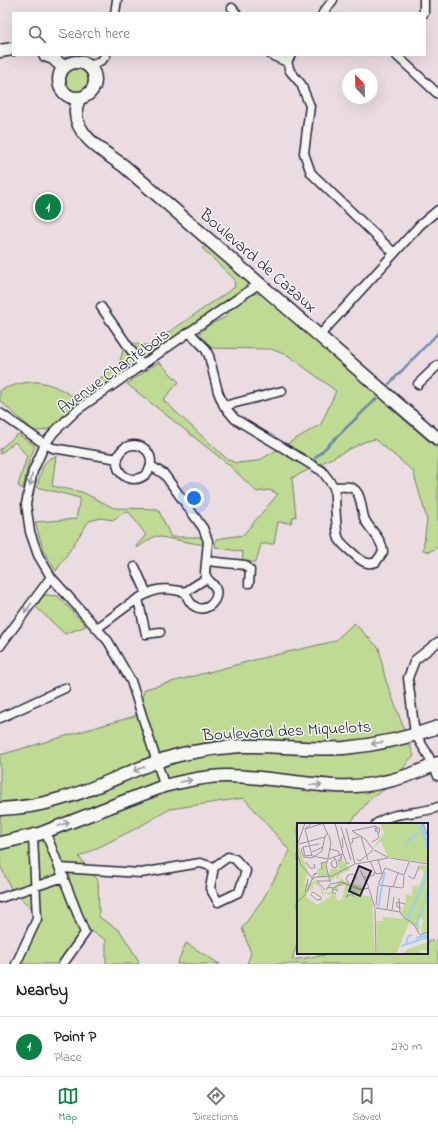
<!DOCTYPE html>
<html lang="en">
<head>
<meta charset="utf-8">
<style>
	:root { --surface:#fff; --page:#f2f2f2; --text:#202124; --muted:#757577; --line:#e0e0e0; --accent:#0b8043 }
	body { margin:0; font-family:"Indie Flower",sans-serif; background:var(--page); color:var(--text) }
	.compass { position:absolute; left:342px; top:68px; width:36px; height:36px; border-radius:50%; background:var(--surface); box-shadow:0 4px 16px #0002; rotate:337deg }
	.you { position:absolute; left:194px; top:498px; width:14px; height:14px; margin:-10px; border:3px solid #fff; border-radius:50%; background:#1a73e8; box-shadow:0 0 0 6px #1a73e833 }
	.badge { display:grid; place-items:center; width:26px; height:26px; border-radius:50%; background:var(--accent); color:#fff; font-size:13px; font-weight:700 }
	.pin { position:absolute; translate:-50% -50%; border:2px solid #fff; box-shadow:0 1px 4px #0006 }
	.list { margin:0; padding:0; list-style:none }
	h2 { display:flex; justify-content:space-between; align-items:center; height:52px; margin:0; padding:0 16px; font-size:17px }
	h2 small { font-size:13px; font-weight:400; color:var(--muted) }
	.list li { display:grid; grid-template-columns:26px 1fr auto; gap:12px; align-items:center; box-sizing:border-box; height:60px; padding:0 16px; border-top:1px solid var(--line) }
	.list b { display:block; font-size:15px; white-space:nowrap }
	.list p { margin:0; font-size:13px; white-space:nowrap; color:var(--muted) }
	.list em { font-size:13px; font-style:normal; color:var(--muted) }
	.icon { flex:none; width:22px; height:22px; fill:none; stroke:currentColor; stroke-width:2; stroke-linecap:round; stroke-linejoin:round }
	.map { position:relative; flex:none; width:438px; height:964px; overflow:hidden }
	.search { position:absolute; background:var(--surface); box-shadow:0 4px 16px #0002; left:12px; right:12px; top:12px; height:44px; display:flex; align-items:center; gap:10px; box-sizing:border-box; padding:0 14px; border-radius:0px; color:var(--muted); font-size:15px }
	.sheet { height:112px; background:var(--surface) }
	nav { display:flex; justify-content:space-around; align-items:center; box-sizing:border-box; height:56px; border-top:1px solid var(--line); background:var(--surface); font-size:11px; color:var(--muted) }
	nav a { display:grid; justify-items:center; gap:2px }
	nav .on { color:var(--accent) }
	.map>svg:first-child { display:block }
	.green { fill:#bfdb93; stroke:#707e67 }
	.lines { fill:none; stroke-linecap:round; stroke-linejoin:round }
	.stream { stroke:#6a89ac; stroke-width:2.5 }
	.minor-casing { stroke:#22223b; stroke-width:11 }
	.secondary-casing { stroke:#22223b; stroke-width:15 }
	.minor { stroke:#f6f6f2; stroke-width:8 }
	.secondary { stroke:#f6f6f2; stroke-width:12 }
	.oneway { stroke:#9797a0 }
	.labels { text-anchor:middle; stroke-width:3; stroke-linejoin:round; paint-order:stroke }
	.street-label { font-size:17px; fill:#22223b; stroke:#f6f6f2 }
	.inset-river { fill:none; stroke:#9acdf7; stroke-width:2 }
	.inset-road { fill:none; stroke:#9b929f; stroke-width:1 }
	.view { fill:#22223b; fill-opacity:0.15; stroke:#22223b; stroke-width:2 }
	.inset-edge { fill:none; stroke:#22223b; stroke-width:2 }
</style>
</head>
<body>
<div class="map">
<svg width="438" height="964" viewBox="0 0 438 964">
	<rect width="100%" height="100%" fill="#ebdce2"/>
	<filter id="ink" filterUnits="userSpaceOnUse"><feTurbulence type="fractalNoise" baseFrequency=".025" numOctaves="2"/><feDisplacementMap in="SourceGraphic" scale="8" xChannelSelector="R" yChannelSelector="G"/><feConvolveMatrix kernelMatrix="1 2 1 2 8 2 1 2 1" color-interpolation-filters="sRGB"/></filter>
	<g filter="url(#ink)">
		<!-- green -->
		<path class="green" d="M63 78a14 14 0 1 1 28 0a14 14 0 1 1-28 0Z
			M 209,245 L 247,279 L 248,286 L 241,292 C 188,329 134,365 81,403 C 66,413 51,436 33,430 L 0,401 L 0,390 C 10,386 26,381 38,382 C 49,383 64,390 73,397 L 119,365 L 123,350 L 133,343 L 141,345 L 150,345 L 235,287 L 234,279 L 202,248 Z
			M 256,293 L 267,296 L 386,399 L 387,405 L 438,449 L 438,547 L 429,552 L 423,550 L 427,519 L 413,471 L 375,439 L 364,442 L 292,478 L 296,517 L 294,516 L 291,523 L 278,522 L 274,544 L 261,544 L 256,562 L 242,562 L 243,552 L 215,547 L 216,539 L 243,535 L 278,494 L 269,490 L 257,492 L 228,464 L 127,384 L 159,362 L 179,382 L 163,400 L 227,459 L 236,463 L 258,461 L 321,424 L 336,391 L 289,356 L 271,349 L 205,348 L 199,342 L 200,333 L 209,325 L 226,317 C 231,306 245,299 256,293 Z
			M 18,434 L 35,446 L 29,461 L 23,489 L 18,486 L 27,456 L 15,442 L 0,454 L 0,449 Z
			M 56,456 L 52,486 L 82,492 L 114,508 L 158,509 L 171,537 L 202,537 L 204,545 L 155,536 L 137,548 L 136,546 L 146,535 L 129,512 L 123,513 L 113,520 L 101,518 L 89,521 L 56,571 L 44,552 L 35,522 L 76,519 L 80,498 L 37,487 C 41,474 41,460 56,456 Z
			M 47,595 L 58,596 L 86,626 L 65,634 L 36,607 L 43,596 Z
			M 354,623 L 379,648 L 385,678 L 414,756 L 409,760 L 393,784 L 371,798 L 349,824 L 298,824 L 298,941 L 292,960 L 338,953 L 427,953 L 427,941 L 438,940 L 438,964 L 247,964 L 251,953 L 242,928 L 263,899 L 290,851 L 244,798 L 170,809 L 135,829 L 79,857 L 98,880 L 99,917 L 120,931 L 139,961 L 138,964 L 106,964 L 106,940 L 91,931 L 66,964 L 18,964 L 43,918 L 12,891 L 0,865 L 0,755 L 135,716 L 145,689 L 258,659 L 335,641 Z
			M 186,943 L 218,963 L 220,964 L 177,964 Z"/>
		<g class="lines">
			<!-- stream -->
			<path class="stream" d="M 389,384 L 438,333
				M 315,458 L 376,399"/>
			<defs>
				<path id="minor" d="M 232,8 L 236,13
					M 115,13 L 117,0
					M 323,13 L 333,0
					M 424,13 L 424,0
					M 271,55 L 287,62
					M 291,55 L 287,62 L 290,71 L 301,84 L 310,106 L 304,153 L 311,173 L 394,253
					M 396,55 L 438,94
					M 90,66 L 102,60 L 106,55
					M 101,307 L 142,366
					M 190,333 L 205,348 L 209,356 L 218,392 L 224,406 L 235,419 L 322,471 L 334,487 C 340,487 350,485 355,490 C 362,496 361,511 365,520 C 370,530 383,540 383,552 L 376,562 C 368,565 363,562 357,557 C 351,551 343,546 339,539 C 335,531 336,499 334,487
					M 320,335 L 420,225 L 438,210
					M 418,384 L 438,365
					M 224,406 L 282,391
					M 0,413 L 43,443 L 53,448 L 118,459
					M117 462a17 17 0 1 1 34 0a17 17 0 1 1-34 0Z
					M 207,561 L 245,565 L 250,570 L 249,583
					M 135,567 L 147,594
					M 185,592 C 187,597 190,605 196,607 C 207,613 221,599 215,587 C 213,584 209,581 207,578
					M 138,599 L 146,634 L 160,632
					M 97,628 C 113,618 134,598 151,592 C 162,587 174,590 185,592 L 207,578 L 205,573 L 208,541 L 203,528 L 164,474 L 151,466
					M 438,642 L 415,660 L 408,678 L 415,734 L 427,753 L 438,776
					M 0,646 L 51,577
					M 0,718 L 65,688
					M 164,786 L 162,778 L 131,681 L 108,641 L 51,577 L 38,555 L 30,532 L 26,504 L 33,471 L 45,444 L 54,432 L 77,410 L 260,283
					M 376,824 C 394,810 418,815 438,807
					M 45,831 L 85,933 L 63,964
					M 228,857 L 235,859 L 246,871 L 239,892 L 218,902 L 210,888 L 214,867 Z
					M 60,868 L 141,873 L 200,863 L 214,867
					M 0,898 L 64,877
					M 16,964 L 37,919 L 33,836"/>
				<path id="secondary" d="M 0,51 L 13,49
					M 45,55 L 53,58 L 63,67
					M59 80a18 18 0 1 1 36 0a18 18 0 1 1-36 0Z
					M 79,98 C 78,102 76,106 76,110 C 74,136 106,153 124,166 L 438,439
					M 0,809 C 20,808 41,805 60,799 C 105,787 146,760 193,752 C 209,749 225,747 241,746 C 275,745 310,750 344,748 C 376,745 408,738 438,727
					M 0,843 L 39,834 L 164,786 C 184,781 205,776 226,776 C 263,776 299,784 335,786 C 370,788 407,778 438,763"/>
			</defs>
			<!-- minor casing -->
			<use href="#minor" class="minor-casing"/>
			<!-- secondary casing -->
			<use href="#secondary" class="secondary-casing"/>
			<!-- minor -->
			<use href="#minor" class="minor"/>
			<!-- secondary -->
			<use href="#secondary" class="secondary"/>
		</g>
		<!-- one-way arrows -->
		<defs><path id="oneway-shaft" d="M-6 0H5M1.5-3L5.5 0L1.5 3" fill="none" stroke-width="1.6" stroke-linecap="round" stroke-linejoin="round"/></defs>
		<g class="oneway">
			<use href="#oneway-shaft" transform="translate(31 480) rotate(102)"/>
			<use href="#oneway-shaft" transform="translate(28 608) rotate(126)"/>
			<use href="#oneway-shaft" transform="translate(377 743) rotate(170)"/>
			<use href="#oneway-shaft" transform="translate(139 769) rotate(158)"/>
			<use href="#oneway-shaft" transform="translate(186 781) rotate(-10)"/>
			<use href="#oneway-shaft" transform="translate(316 785) rotate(4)"/>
			<use href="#oneway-shaft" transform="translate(64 824) rotate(-21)"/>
		</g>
	</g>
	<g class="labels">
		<!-- street labels -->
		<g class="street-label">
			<text transform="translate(259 260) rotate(41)" y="6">Boulevard de Cazaux</text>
			<text transform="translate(113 370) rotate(-36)" y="6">Avenue Chantebois</text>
			<text transform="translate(287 730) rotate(-3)" y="6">Boulevard des Miquelots</text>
		</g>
	</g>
	<!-- overview -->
	<g transform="translate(297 823)">
		<rect width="131" height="131" fill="#ebdce2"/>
		<path d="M 83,0 L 124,0 L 131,22 L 131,40 L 91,34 L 84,18 L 76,25 L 87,10 ZM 1,22 L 11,48 L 7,61 L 15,60 L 18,56 L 27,69 L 26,74 L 23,64 L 16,60 L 17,67 L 14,63 L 15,69 L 12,66 L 9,74 L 20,82 L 35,72 L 28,71 L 28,69 L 37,70 L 41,78 L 45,76 L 47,69 L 41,69 L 47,68 L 48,62 L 41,64 L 42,67 L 28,66 L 36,65 L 43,57 L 38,54 L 32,60 L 33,54 L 21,55 L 20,46 L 25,45 L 24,40 L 28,39 L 31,52 L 34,46 L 42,46 L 40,39 L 47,38 L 53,47 L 43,51 L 42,56 L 44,57 L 44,53 L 47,58 L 65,63 L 65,67 L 60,71 L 75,74 L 78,131 L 0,131 ZM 123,42 L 131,42 L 131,110 L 126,111 L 124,108 L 126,97 L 123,94 L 120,100 L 123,102 L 121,110 L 120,105 L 112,100 L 99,131 L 80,131 L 79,98 L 86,98 L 86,94 L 108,96 L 104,90 L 109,77 L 108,71 L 115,73 L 116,60 L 117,64 L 120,62 L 121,65 L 127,51 L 126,47 L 121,46 ZM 131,119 L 131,128 L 123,127 L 123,129 L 131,131 L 107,131 L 109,127 Z" fill="#bfdb93"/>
		<path class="inset-river" d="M 123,0 L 131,26M 125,1 L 131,22M 109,20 L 120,10M 85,62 L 88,49M 128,81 L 131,66M 81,85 L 85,63M 110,98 L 131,49M 119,103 L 126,85M 119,115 L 131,112M 109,121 L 111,113 L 115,112M 104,123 L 131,114"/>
		<path class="inset-road" d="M 15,0 L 8,6 L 15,33 L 31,36M 38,0 L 46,31M 126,0 L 131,14M 26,1 L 31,12M 44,4 L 54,37M 49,5 L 58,41M 8,6 L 27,0M 55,8 L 68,16 L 76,26M 55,8 L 79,3M 79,9 L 78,5 L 83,5 L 82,10M 64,14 L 71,37M 75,19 L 82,15 L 79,3M 1,20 L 8,0M 2,21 L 28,14M 22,21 L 6,24 L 4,27 L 7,34 L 15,35 L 25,28 L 28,13 L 31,11M 53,21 L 56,19 L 55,16 L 62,14M 6,24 L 8,33 L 15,32M 44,25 L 46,24 L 45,16 L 47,14M 33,26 L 41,28 L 43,32M 77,27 L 92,35M 15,29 L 26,24M 0,30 L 4,42 L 15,55M 46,31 L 50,41 L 52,40M 44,32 L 45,37 L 41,38 L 44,34M 37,34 L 38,36 L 39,37 L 40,43 L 39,45 L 35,44 L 34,40 L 38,36M 31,35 L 34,20 L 32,12M 93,35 L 131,41M 31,36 L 29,42 L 33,59M 31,36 L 46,31M 60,36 L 63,38 L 76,27M 81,37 L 85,50M 73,38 L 79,51 L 85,50M 9,39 L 13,45 L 18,45 L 17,41M 59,41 L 91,35M 88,45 L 107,52M 25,47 L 24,40 L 29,39M 63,47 L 72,64M 107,52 L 112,39M 111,53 L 117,56 L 122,43M 67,55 L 77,52 L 77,49M 15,57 L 18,54 L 35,53 L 58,41M 52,60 L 49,56 L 51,52 L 56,51 L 60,56M 81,62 L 88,45M 82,62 L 105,65M 96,64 L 101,50M 55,65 L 49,74 L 55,71 L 57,74M 106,65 L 107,53M 72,66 L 78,85M 28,67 L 20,58 L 33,58M 29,67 L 33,61 L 45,59 L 64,66 L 72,65 L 63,67 L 46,60 L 36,65 L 31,64M 10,69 L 17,51 L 20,50 L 17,52M 8,70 L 11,56M 14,71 L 16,69 L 25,75M 39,71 L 35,69 L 36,66 L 41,68M 14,72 L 20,77 L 25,76M 102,75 L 103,89 L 106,94 L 116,100 L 123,112 L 131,109M 0,79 L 9,71M 79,82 L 81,63M 79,85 L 103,89M 104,85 L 100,84 L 100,79 L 108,81M 78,86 L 79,131M 90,86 L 93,64M 95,87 L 97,74"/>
		<path class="view" d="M 62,43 L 74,48 L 63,73 L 52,68 Z"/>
		<rect width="131" height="131" class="inset-edge"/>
	</g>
</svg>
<svg class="compass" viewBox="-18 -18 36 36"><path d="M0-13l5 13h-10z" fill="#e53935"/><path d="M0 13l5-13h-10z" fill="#757577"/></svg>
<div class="you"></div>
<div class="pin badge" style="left:48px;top:207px">1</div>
<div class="search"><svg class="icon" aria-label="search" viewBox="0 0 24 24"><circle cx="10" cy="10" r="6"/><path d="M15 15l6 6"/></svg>Search here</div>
</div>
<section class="sheet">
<h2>Nearby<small></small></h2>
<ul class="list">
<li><span class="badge">1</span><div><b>Point P</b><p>Place</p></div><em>270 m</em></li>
</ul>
</section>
<nav>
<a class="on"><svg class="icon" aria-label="map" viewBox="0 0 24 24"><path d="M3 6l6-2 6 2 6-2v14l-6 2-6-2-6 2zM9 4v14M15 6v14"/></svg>Map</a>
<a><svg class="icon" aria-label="directions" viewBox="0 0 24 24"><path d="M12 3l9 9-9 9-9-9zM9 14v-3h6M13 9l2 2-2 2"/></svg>Directions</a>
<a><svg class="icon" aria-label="saved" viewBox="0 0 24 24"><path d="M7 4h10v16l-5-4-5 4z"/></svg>Saved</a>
</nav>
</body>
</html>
